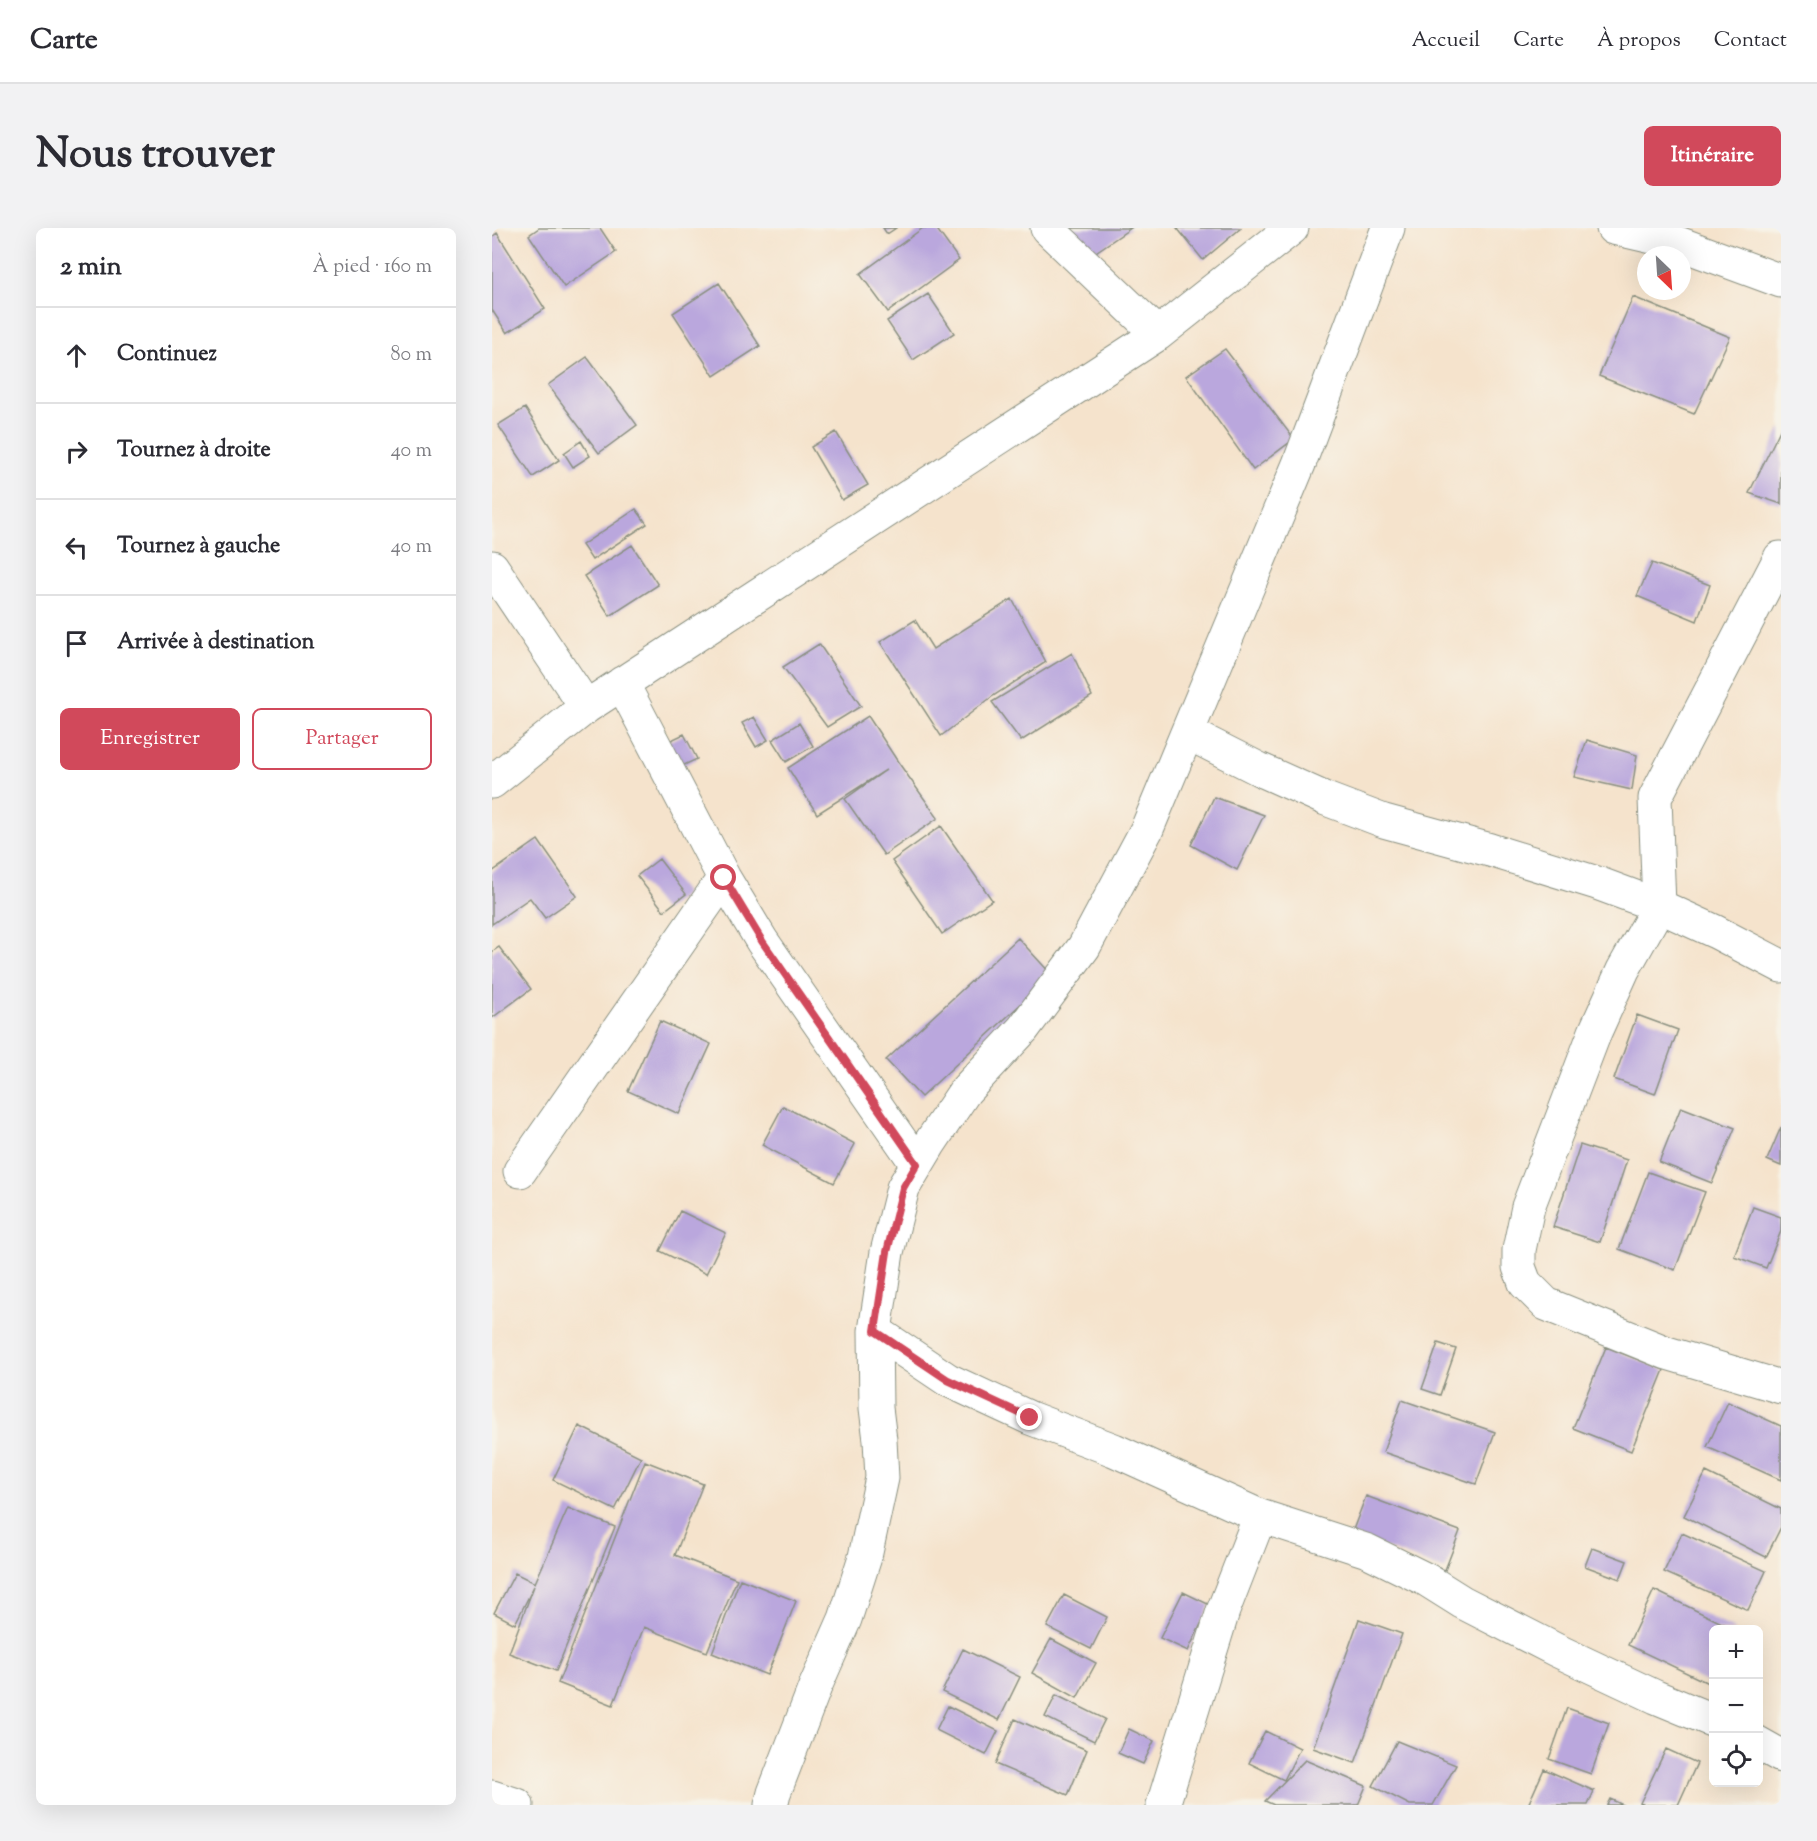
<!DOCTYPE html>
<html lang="fr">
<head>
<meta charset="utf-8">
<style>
	:root { --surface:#fff; --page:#f2f2f3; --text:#2b2b33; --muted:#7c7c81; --line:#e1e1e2; --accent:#d1495b }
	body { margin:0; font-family:"Sorts Mill Goudy",serif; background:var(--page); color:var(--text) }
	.controls { position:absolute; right:18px; bottom:18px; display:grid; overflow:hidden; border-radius:9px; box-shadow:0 6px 24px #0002 }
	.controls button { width:54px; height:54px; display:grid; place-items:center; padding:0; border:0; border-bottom:2px solid var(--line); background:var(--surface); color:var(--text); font:30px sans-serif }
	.compass { position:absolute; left:1145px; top:18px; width:54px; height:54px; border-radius:50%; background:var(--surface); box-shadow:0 6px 24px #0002; rotate:155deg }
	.stop { position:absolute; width:18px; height:18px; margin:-14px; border:4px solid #d1495b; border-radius:50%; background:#fff }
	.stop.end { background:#d1495b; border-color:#fff; box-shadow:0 2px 6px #0008 }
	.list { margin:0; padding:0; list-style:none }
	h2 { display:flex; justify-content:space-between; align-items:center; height:78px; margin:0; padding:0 24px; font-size:26px }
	h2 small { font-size:20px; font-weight:400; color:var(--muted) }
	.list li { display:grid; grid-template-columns:39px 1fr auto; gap:18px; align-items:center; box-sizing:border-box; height:96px; padding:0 24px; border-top:2px solid var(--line) }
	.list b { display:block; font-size:22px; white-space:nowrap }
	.list em { font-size:20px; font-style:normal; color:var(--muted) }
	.actions { display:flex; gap:12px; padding:18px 24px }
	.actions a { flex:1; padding:14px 0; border:2px solid var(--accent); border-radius:9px; text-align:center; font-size:21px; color:var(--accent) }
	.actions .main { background:var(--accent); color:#fff }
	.icon { flex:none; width:33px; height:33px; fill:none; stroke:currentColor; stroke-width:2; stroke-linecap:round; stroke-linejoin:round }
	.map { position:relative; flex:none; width:1289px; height:1577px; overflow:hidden; border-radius:9px }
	header { display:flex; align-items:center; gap:36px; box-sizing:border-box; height:84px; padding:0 30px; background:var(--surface); border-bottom:2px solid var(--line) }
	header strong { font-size:28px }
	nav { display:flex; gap:33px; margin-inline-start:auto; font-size:21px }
	.intro { display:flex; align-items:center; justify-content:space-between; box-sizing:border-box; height:144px; padding:0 36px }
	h1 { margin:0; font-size:42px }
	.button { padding:15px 27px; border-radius:9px; background:var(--accent); color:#fff; font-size:21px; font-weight:700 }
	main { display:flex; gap:36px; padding:0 36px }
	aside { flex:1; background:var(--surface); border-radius:9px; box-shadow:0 6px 24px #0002 }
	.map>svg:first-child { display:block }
	.building { fill:#baa7dd }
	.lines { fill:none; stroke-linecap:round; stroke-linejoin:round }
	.minor-casing { stroke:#8a9080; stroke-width:35 }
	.minor { stroke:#fff; stroke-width:33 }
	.route { stroke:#d1495b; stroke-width:8 }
</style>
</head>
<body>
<header>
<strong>Carte</strong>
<nav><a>Accueil</a><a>Carte</a><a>À propos</a><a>Contact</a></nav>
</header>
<div class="intro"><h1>Nous trouver</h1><a class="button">Itinéraire</a></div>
<main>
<aside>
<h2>2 min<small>À pied · 160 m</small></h2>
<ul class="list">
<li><svg class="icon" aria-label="ahead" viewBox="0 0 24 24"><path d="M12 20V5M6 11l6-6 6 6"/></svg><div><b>Continuez</b></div><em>80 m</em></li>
<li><svg class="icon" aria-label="right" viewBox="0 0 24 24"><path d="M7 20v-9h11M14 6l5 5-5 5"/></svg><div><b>Tournez à droite</b></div><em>40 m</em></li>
<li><svg class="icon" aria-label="left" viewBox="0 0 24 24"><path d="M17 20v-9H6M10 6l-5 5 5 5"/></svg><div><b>Tournez à gauche</b></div><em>40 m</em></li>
<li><svg class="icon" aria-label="arrive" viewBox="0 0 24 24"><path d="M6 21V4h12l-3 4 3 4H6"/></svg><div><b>Arrivée à destination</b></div></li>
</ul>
<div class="actions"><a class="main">Enregistrer</a><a>Partager</a></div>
</aside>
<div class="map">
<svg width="1289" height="1577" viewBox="0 0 1289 1577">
	<rect width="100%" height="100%" fill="#f7f3e8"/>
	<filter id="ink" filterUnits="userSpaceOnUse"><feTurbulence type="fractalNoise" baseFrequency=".0167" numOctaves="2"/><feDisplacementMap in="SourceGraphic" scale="12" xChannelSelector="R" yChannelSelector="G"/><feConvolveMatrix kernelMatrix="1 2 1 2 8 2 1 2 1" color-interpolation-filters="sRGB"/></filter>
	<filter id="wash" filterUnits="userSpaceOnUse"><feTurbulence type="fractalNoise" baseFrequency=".008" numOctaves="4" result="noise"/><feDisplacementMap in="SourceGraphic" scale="24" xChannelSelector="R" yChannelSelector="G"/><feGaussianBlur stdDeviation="1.35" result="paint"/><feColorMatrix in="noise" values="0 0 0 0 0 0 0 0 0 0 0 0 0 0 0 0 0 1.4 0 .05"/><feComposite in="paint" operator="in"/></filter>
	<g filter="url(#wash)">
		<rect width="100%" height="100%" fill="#f5e3cc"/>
		<g id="blocks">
			<!-- building -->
			<path class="building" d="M 47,0 L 108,0 L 124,24 L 72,59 L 37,7 Z
				M 391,0 L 404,0 L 395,6 Z
				M 431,0 L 444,0 L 467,32 L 396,84 L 368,46 Z
				M 570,0 L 639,0 L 592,32 Z
				M 685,0 L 749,0 L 711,32 Z
				M 5,5 L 53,81 L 15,105 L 0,82 L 0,9 Z
				M 227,55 L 268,118 L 222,148 L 181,85 Z
				M 436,66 L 462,105 L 421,132 L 395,93 Z
				M 1141,69 L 1238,109 L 1202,186 L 1107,148 Z
				M 733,121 L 802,211 L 761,242 L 694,148 Z
				M 95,129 L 145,197 L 107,225 L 56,157 Z
				M 33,180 L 67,232 L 41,249 L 6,197 Z
				M 1289,200 L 1289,276 L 1257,265 Z
				M 344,204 L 376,257 L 350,272 L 319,219 Z
				M 89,213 L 98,228 L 81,239 L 72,225 Z
				M 144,281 L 155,296 L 100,332 L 90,317 Z
				M 140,317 L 166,357 L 118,388 L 92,348 Z
				M 1160,335 L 1218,357 L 1205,393 L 1145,368 Z
				M 520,371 L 554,434 L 501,468 L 449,508 L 388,414 L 423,392 L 441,421 Z
				M 327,416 L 369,478 L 335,499 L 291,439 Z
				M 580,425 L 600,468 L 529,513 L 500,474 Z
				M 376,488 L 406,534 L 446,590 L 392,627 L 353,571 L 394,542 L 325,586 L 296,540 Z
				M 262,489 L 276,512 L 264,519 L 250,495 Z
				M 307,495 L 321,518 L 294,534 L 280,512 Z
				M 192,506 L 205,531 L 188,539 L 175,514 Z
				M 1095,512 L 1145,527 L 1140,562 L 1082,549 Z
				M 722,569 L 772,587 L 745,642 L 699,617 Z
				M 449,598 L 500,672 L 450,706 L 400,633 Z
				M 46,612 L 85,668 L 53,690 L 38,670 L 0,696 L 0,644 Z
				M 167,631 L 194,666 L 172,683 L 145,648 Z
				M 526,710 L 560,747 L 429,869 L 394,832 Z
				M 7,719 L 39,761 L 0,790 L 0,724 Z
				M 1145,787 L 1186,802 L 1163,866 L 1122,851 Z
				M 168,793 L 219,816 L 187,886 L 136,863 Z
				M 291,878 L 363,916 L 342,955 L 270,917 Z
				M 1189,879 L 1243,900 L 1220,955 L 1167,934 Z
				M 1289,899 L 1289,938 L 1275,932 Z
				M 1088,917 L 1135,932 L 1108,1014 L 1061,999 Z
				M 1156,944 L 1213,964 L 1183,1042 L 1127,1021 Z
				M 1261,979 L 1289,989 L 1289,1003 L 1274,1040 L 1242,1028 Z
				M 188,983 L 234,1005 L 214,1046 L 168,1023 Z
				M 946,1115 L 964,1121 L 948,1167 L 930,1161 Z
				M 1114,1119 L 1172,1142 L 1139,1223 L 1081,1200 Z
				M 910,1172 L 1003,1204 L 984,1256 L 891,1224 Z
				M 1236,1174 L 1289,1198 L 1289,1252 L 1215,1219 Z
				M 87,1198 L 149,1229 L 123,1282 L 61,1252 Z
				M 153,1233 L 211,1256 L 183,1327 L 245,1351 L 215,1424 L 152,1399 L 121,1477 L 66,1455 Z
				M 1214,1244 L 1289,1281 L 1289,1299 L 1274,1329 L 1192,1288 Z
				M 874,1268 L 968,1303 L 953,1342 L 859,1307 Z
				M 76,1280 L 123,1299 L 64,1443 L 17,1425 L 42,1358 L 23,1396 L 2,1385 L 23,1345 L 43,1355 Z
				M 1190,1305 L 1274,1343 L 1256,1382 L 1172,1344 Z
				M 1100,1320 L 1135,1333 L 1128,1351 L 1093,1338 Z
				M 248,1351 L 304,1373 L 275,1447 L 220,1425 Z
				M 1162,1362 L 1244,1402 L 1222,1402 L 1222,1450 L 1218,1456 L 1136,1417 Z
				M 691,1364 L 718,1377 L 696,1423 L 668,1410 Z
				M 572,1367 L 615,1389 L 599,1421 L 555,1399 Z
				M 867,1391 L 910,1406 L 863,1535 L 821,1520 Z
				M 559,1411 L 604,1435 L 585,1470 L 540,1445 Z
				M 471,1421 L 528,1449 L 507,1492 L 450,1464 Z
				M 564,1467 L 613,1491 L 602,1513 L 553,1489 Z
				M 456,1478 L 506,1503 L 494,1527 L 444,1502 Z
				M 1075,1480 L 1117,1495 L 1099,1546 L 1057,1531 Z
				M 523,1491 L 595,1522 L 576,1567 L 503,1536 Z
				M 637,1501 L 662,1513 L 651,1536 L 626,1525 Z
				M 773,1503 L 808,1520 L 792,1552 L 757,1535 Z
				M 905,1513 L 964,1537 L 941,1577 L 918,1577 L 881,1558 Z
				M 1174,1521 L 1205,1535 L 1186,1577 L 1153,1577 L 1148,1575 Z
				M 813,1532 L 874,1558 L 866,1577 L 782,1577 L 773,1573 Z
				M 1052,1541 L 1102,1563 L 1096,1577 L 1036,1577 Z
				M 1118,1571 L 1131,1577 L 1115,1577 Z"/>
		</g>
	</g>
	<g filter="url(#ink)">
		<use href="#blocks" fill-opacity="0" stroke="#8a9080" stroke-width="1.5"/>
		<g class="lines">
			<defs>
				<path id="minor" d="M 555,0 L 666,106
					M 1121,0 L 1186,15 L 1289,53
					M 1288,330 L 1163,570 L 1167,678 L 1131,742 L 1103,804 L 1036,979 L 1027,1022 L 1027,1039 L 1033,1055 L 1054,1076 L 1175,1125 L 1289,1159
					M 0,339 L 94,479
					M 130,455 L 232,650 L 270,713 L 425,936
					M 696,505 L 767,541 L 834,571 L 892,593 L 998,622 L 1105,655 L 1167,678 L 1224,704 L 1289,738
					M 0,554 L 94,479 L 666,106 L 800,0
					M 28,943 L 232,650
					M 383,1103 L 456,1152 L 538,1190 L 622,1222 L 768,1288 L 876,1323 L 935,1352 L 970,1374 L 1064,1422 L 1164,1469 L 1222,1493
					M 1266,1515 L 1289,1528
					M 0,1569 L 25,1577
					M 279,1577 L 282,1565 L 323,1459 L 353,1391 L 373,1329 L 390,1250 L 388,1212 L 384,1180 L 383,1103 L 395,1024 L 411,960 L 438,915 L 473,863 L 531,801 L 592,719 L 655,601 L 807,236 L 896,0
					M 671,1577 L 731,1383 L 768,1288"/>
			</defs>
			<!-- minor casing -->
			<use href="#minor" class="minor-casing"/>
			<!-- minor -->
			<use href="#minor" class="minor"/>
		</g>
	</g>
	<g class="lines" filter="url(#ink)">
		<!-- route -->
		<path class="route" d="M 232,650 L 270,713 L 425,936 L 411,960 L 395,1024 L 383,1103 L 456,1152 L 538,1190"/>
	</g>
</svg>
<div class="controls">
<button>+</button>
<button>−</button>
<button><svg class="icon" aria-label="locate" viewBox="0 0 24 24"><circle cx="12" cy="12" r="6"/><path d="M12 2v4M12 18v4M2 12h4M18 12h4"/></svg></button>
</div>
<svg class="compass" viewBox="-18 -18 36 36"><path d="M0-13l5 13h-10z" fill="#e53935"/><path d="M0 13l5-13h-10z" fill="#7c7c81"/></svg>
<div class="stop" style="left:232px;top:650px"></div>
<div class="stop end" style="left:538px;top:1190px"></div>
</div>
</main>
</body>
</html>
